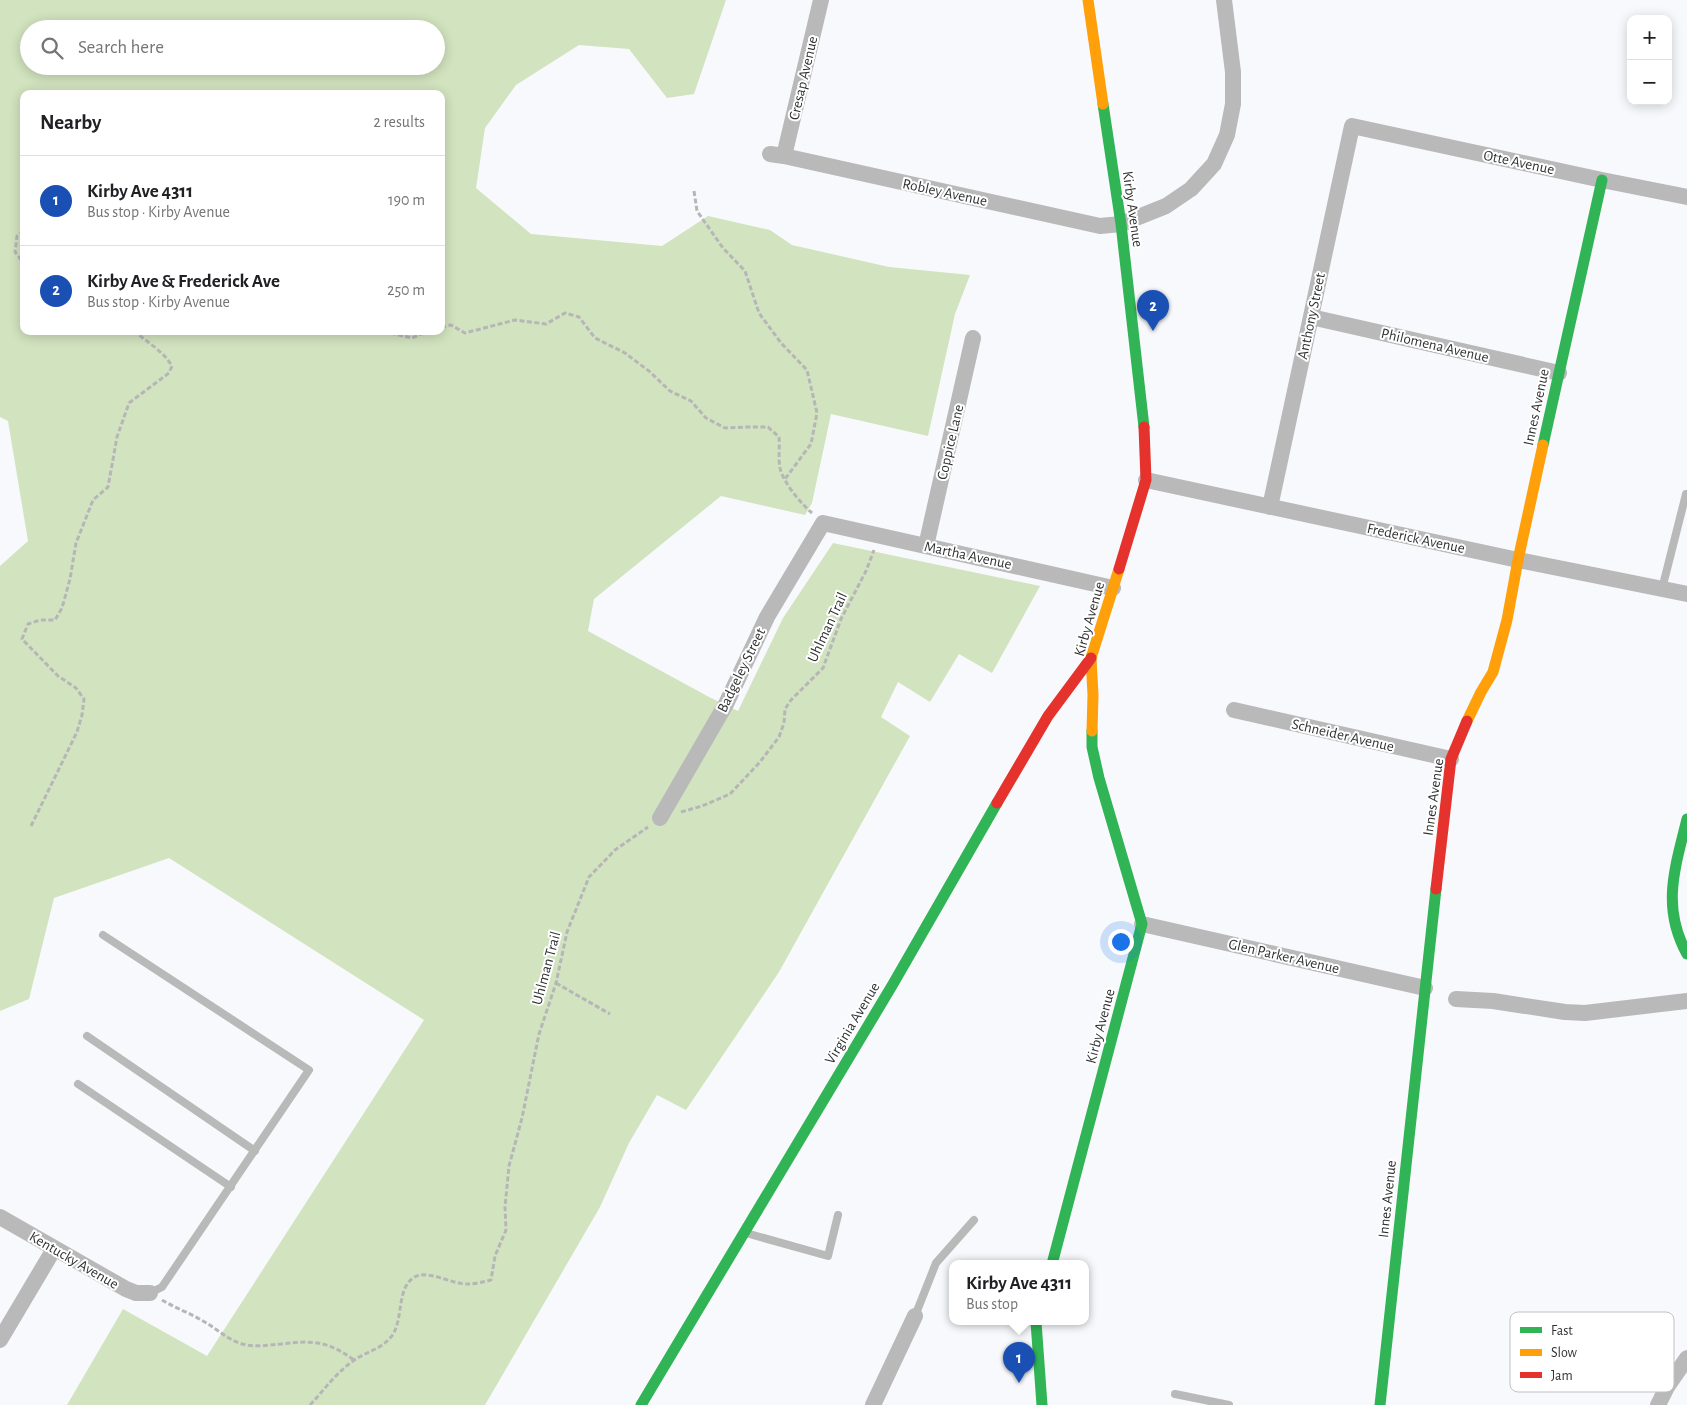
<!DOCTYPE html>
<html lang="en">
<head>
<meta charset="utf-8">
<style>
	:root { --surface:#fff; --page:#f2f2f2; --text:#202124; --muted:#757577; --line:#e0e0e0; --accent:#767779 }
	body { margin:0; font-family:"Alegreya Sans",sans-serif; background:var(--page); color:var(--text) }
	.controls { position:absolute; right:15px; top:15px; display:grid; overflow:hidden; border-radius:10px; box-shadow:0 2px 12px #0003 }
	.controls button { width:45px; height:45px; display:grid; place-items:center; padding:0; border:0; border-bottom:1px solid var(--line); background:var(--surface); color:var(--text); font:25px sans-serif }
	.you { position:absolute; left:1120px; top:941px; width:18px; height:18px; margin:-12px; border:4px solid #fff; border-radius:50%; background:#1a73e8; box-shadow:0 0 0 8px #1a73e833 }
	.badge { display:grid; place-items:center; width:32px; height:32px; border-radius:50%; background:var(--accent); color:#fff; font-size:16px; font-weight:700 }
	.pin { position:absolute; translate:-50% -41px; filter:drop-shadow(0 1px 2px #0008) }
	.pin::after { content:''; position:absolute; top:26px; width:18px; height:15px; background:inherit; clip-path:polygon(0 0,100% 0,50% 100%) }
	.popup { position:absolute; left:949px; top:1260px; width:140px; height:65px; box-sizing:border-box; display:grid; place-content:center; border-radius:10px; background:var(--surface); filter:drop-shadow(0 1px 4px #0005); font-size:16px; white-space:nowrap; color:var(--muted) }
	.popup b { font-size:19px; color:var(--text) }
	.popup::after { content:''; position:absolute; left:50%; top:100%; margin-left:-10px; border:10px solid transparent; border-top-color:var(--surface) }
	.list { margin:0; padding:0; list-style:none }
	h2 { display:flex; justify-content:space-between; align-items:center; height:65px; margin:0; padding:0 20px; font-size:21px }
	h2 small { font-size:16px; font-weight:400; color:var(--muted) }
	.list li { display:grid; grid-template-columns:32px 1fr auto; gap:15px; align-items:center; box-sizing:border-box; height:90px; padding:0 20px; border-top:1px solid var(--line) }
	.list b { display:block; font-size:19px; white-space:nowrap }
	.list p { margin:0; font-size:16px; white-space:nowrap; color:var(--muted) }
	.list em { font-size:16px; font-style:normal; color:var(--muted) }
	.icon { flex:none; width:28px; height:28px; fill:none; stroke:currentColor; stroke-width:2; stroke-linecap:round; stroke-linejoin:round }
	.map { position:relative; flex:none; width:1687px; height:1405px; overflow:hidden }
	.search { position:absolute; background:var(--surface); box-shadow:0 2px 12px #0003; left:20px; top:20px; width:425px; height:55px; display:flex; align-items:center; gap:12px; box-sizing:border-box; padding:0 18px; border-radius:28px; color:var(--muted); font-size:19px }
	.panel { position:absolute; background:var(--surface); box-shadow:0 2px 12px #0003; left:20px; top:90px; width:425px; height:245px; border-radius:10px }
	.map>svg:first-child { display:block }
	.forest { fill:#d2e3bf; fill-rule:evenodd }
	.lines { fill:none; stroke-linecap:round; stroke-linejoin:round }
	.path { stroke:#b7b6b7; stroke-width:3; stroke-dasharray:5 2.5; stroke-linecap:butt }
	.lane { stroke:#b9b9ba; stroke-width:8 }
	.street { stroke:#b9b9ba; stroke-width:16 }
	.fast { stroke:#30b455; stroke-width:11 }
	.slow { stroke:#ff9f0a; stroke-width:11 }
	.jam { stroke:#e5322d; stroke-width:11 }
	.labels { text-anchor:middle; stroke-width:4; stroke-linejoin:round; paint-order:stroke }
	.street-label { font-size:15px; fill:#303132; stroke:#fff }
	.key { fill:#fff; stroke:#c1c1c2; stroke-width:1 }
	.key-label { font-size:14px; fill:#303132 }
</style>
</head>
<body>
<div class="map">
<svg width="1687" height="1405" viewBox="0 0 1687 1405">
	<rect width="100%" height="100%" fill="#f8f9fc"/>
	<!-- forest -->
	<path class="forest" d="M 0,0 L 726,0 L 694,94 L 667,98 L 629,49 L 579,45 L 516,85 L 485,128 L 476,188 L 531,234 L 662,246 L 708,216 L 770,230 L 792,245 L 889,267 L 970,275 L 955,314 L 928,436 L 831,414 L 812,503 L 805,515 L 721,496 L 594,599 L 588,631 L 709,697 L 738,711 L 783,618 L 833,543 L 1040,586 L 992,673 L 959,654 L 930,702 L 898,682 L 881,717 L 910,736 L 779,972 L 686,1110 L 657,1095 L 629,1143 L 600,1207 L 485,1405 L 67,1405 L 123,1309 L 207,1356 L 424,1020 L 169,858 L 54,898 L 29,999 L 0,1011 L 0,566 L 28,541 L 8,421 L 0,417 ZM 29,29 L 436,29 L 436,66 L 29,66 ZM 24,94 L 441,94 L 441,331 L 24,331 Z"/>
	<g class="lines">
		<!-- path -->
		<path class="path" d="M 694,191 L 697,211 L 723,248 L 745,271 L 759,313 L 781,343 L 807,370 L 817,413 L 811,444 L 785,479
			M 24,231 L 17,236 L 15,252 L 24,264
			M 441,327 L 451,325 L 465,333 L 515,320 L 546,324 L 565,313 L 579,317 L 595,338 L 625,353 L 649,371 L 670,391 L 691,401 L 706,418 L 725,428 L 747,427 L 768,427 L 779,437 C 780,446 778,459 780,468 C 783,482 801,504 812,513
			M 392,331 L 394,334 L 412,338 L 428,331
			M 681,812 L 702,806 L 730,794 L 760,762 L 779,737 L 784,723 L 785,709 L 791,700 L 823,668 L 841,619 L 866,571 L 874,550
			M 31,826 L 77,732 L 82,715 L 84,699 L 76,688 L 58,676 L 22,639 L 28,624 L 40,620 L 55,620 L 62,608 L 70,579 L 76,543 L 93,500 L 108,487 L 117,437 L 129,403 L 169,373 L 172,366 C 163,351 147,342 134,331
			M 556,983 L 610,1014
			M 162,1300 C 175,1308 190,1313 203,1321 C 218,1329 229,1342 247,1345 C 258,1347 270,1345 281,1344 C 313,1340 328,1341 354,1360
			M 310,1405 C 324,1390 336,1373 353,1361 C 365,1352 380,1350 391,1337 C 404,1321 396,1290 413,1278 C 426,1268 453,1285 468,1284 C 475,1284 483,1282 491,1280 L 495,1256 L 506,1230 L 505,1207 L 509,1166 L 522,1118 L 539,1034 L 556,983 L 567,932 L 589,877 L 615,850 L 648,827"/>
		<!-- lane -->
		<path class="lane" d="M 1662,589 L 1686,494
			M 103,935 L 309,1070 L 162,1287 L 150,1293
			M 87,1036 L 255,1151
			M 78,1084 L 231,1187
			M 746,1233 L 828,1256 L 838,1215
			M 915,1316 L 936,1263 L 974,1220
			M 1175,1394 L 1229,1405"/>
		<!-- street -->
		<path class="street" d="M 770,154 L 784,156 L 1100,226 L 1121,224 L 1166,206 L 1191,189 L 1214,164 L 1227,135 L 1233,104 L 1233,72 L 1224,0
			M 784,156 L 821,0
			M 1311,317 L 1559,373
			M 1146,480 L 1518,560 L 1687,594
			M 1270,507 L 1352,126 L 1602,180 L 1687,197
			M 926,546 L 973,338
			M 1234,710 L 1451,759
			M 660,818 L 726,704 L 767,617 L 823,523 L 1113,588
			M 1142,924 L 1425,988
			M 1456,999 L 1493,1001 L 1565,1012 L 1585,1013 L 1687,1001
			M 0,1217 L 126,1289 L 136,1293 L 150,1293
			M 0,1340 L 54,1249
			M 873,1405 L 915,1316
			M 1658,1405 L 1667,1387 L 1687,1358"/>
		<!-- fast -->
		<path class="fast" d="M 1103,104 L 1121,224 L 1144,427
			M 1543,445 L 1602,180
			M 1687,819 C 1675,868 1661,907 1687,954
			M 1052,1264 L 1142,924 L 1099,778 L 1092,747 L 1092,731
			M 1036,1322 L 1042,1405
			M 641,1405 L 893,984 L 997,803
			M 1380,1405 L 1436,889"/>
		<!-- slow -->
		<path class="slow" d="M 1088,0 L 1103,104
			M 1467,721 L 1481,692 L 1493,672 L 1507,620 L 1518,560 L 1543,445
			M 1092,731 L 1093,695 L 1091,658 L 1119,569"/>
		<!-- jam -->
		<path class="jam" d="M 1119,569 L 1146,480 L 1144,427
			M 997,803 L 1048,716 L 1091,658
			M 1436,889 L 1451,759 L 1467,721"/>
	</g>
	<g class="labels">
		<!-- street labels -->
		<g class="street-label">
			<text transform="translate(803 78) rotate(-77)" y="5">Cresap Avenue</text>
			<text transform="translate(1519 162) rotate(12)" y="5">Otte Avenue</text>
			<text transform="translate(945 192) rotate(12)" y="5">Robley Avenue</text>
			<text transform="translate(1133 209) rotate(82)" y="5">Kirby Avenue</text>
			<text transform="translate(1311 316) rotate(-78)" y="5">Anthony Street</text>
			<text transform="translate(1435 345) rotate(13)" y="5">Philomena Avenue</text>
			<text transform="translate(1536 407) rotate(-78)" y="5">Innes Avenue</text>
			<text transform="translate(950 442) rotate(-77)" y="5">Coppice Lane</text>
			<text transform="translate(1416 538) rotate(12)" y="5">Frederick Avenue</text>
			<text transform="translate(968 555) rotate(12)" y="5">Martha Avenue</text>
			<text transform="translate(1089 619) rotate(-74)" y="5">Kirby Avenue</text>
			<text transform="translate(827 627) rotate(-65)" y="5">Uhlman Trail</text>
			<text transform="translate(741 670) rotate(-64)" y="5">Badgeley Street</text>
			<text transform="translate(1343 735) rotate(13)" y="5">Schneider Avenue</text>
			<text transform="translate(1433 797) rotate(-82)" y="5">Innes Avenue</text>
			<text transform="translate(1284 956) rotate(13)" y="5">Glen Parker Avenue</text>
			<text transform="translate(546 968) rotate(-75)" y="5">Uhlman Trail</text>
			<text transform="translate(852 1023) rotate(-59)" y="5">Virginia Avenue</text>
			<text transform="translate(1100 1026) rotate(-75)" y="5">Kirby Avenue</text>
			<text transform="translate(1387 1199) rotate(-84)" y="5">Innes Avenue</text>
			<text transform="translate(74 1260) rotate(30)" y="5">Kentucky Avenue</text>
		</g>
	</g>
	<!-- legend -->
	<rect x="1510" y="1312" width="164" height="80" rx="8" class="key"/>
	<rect x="1520" y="1327" width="22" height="6" fill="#30b455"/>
	<rect x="1520" y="1349" width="22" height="7" fill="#ff9f0a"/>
	<rect x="1520" y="1372" width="22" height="6" fill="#e5322d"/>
	<g class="key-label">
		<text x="1551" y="1335">Fast</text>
		<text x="1551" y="1357">Slow</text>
		<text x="1551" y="1380">Jam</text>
	</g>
</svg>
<div class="controls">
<button>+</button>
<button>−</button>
</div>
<div class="you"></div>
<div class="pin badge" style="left:1019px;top:1383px;background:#1a4fb4">1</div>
<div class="popup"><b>Kirby Ave 4311</b>Bus stop</div>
<div class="pin badge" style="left:1153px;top:331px;background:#1a4fb4">2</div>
<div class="search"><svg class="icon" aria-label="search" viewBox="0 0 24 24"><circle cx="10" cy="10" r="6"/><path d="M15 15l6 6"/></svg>Search here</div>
<section class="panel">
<h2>Nearby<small>2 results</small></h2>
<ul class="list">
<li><span class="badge" style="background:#1a4fb4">1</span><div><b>Kirby Ave 4311</b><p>Bus stop · Kirby Avenue</p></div><em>190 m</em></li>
<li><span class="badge" style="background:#1a4fb4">2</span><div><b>Kirby Ave &amp; Frederick Ave</b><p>Bus stop · Kirby Avenue</p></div><em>250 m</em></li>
</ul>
</section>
</div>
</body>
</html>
